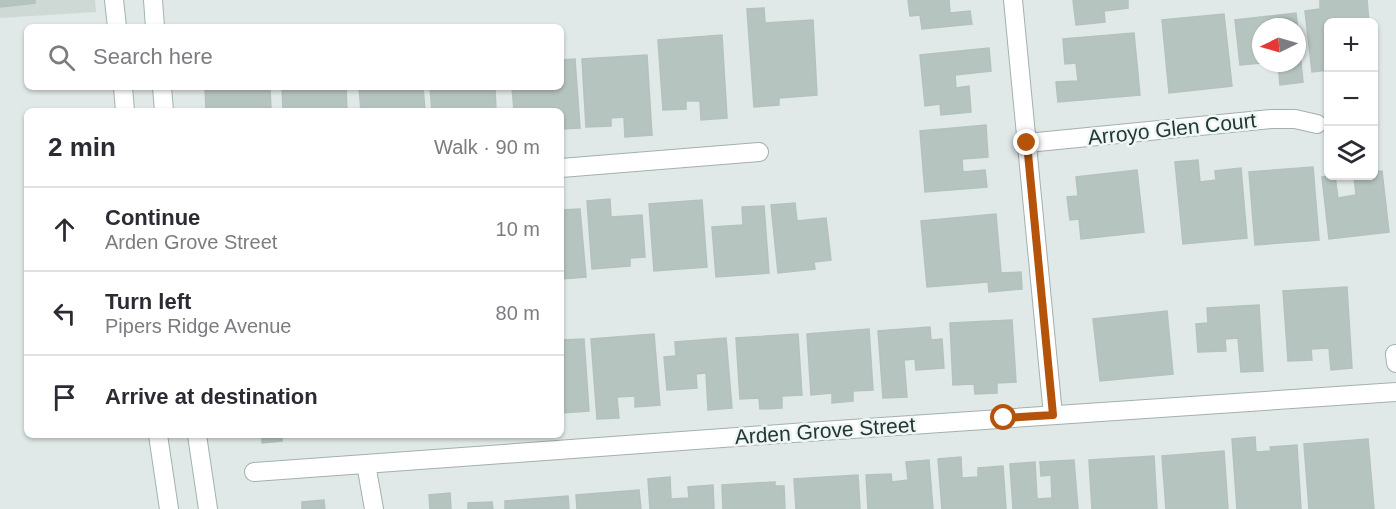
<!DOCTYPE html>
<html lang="en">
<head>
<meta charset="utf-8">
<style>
	:root { --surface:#fff; --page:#f7f7f7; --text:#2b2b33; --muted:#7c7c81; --line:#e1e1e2 }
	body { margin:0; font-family:Helvetica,sans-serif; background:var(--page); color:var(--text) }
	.controls { position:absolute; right:18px; top:18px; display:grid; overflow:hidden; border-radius:9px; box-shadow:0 2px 4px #0004 }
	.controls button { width:54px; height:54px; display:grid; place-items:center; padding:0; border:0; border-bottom:2px solid var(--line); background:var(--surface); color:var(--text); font:30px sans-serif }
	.compass { position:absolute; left:1252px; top:18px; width:54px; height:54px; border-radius:50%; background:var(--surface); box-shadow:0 2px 4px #0004; rotate:265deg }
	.stop { position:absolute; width:18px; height:18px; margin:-14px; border:4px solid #b45309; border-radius:50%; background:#fff }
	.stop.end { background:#b45309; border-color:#fff; box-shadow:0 2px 6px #0008 }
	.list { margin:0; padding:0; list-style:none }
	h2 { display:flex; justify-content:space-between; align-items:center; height:78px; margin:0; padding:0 24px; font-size:26px }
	h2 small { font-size:20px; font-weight:400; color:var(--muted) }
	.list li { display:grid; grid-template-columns:39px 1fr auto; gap:18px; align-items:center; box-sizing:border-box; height:84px; padding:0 24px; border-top:2px solid var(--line) }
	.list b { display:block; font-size:22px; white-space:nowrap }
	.list p { margin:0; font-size:20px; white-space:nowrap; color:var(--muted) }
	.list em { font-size:20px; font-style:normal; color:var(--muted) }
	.icon { flex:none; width:33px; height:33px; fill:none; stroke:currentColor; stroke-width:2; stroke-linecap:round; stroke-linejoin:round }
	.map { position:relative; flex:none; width:1396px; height:509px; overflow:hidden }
	.search { position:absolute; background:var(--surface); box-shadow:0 2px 4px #0004; left:24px; top:24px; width:540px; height:66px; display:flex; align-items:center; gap:15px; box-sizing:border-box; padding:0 21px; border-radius:9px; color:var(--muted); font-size:22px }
	.panel { position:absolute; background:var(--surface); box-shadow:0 2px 4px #0004; left:24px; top:108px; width:540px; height:330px; border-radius:9px }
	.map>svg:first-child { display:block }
	.built { fill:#ced9d6 }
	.building { fill:#b6c4c0; stroke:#b3c2be; stroke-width:1.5 }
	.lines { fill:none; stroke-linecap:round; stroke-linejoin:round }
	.minor-casing { stroke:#a3b0ae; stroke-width:20 }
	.secondary-casing { stroke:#a0b4b0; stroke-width:20 }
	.minor { stroke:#fff; stroke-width:18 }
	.secondary { stroke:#fff; stroke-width:18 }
	.route { stroke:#b45309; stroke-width:8 }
	.labels { text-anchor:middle; stroke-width:5; stroke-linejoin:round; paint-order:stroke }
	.street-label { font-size:21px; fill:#223835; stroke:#f0f6f4 }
</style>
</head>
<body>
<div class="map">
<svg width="1396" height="509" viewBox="0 0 1396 509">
	<rect width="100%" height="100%" fill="#e0e9e7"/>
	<!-- built -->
	<path class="built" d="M 0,0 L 95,0 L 96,12 L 0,18 Z"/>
	<!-- building -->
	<path class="building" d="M 0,0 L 35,0 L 35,3 L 0,7 Z
		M 908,0 L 949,0 L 950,13 L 970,11 L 972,24 L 922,29 L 920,15 L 910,16 Z
		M 1073,0 L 1128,0 L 1128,8 L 1104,11 L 1105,22 L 1076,25 Z
		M 1320,0 L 1367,0 L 1369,22 L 1328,22 L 1328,49 L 1325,49 L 1328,70 L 1312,72 L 1305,11 L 1320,9 Z
		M 764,8 L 765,23 L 813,20 L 817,95 L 779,98 L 779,105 L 754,107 L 747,9 Z
		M 1296,13 L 1303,82 L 1280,85 L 1278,63 L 1297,63 L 1297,27 L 1261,27 L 1261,63 L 1240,65 L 1235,20 Z
		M 1224,14 L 1232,86 L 1169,93 L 1162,20 Z
		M 1134,33 L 1140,95 L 1058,102 L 1056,82 L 1078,81 L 1076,63 L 1065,64 L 1063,39 Z
		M 722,35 L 727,118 L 701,120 L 700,101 L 686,101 L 686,109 L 663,110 L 658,40 Z
		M 989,48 L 991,71 L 955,75 L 956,88 L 969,86 L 971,112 L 941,115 L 940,104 L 925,106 L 920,55 Z
		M 647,55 L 652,135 L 625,137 L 624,117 L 611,118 L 611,126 L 586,127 L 582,59 Z
		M 575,59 L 580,128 L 561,129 L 561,111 L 514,111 L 512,87 L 561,87 L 561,60 Z
		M 205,87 L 270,87 L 271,111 L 206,111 Z
		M 282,87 L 346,87 L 347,111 L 283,111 Z
		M 359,87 L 423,87 L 425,111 L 361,111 Z
		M 430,87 L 495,87 L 496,111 L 432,111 Z
		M 986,125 L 988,157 L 962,159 L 963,172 L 985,170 L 987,187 L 925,192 L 920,131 Z
		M 1198,160 L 1200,182 L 1216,180 L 1215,171 L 1241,168 L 1247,238 L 1183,244 L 1175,162 Z
		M 1313,167 L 1319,240 L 1255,245 L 1249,172 Z
		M 1137,170 L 1144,232 L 1081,239 L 1079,219 L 1070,220 L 1067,197 L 1078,196 L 1076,177 Z
		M 1382,171 L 1389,232 L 1329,239 L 1322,177 L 1335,176 L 1338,198 L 1356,195 L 1354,176 L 1344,177 L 1344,176 L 1374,176 L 1374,172 Z
		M 610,199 L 611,217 L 642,215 L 645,257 L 630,258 L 630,266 L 592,269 L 587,201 Z
		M 702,200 L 707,267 L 654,271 L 649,204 Z
		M 795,203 L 797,221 L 826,218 L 831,260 L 814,262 L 815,269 L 778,273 L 771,205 Z
		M 764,206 L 769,273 L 716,277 L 712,227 L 743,225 L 742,207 Z
		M 580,209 L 586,277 L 561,279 L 561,210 Z
		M 996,214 L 1001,273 L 1021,272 L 1022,289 L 989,292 L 988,282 L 927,287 L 921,221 Z
		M 1347,287 L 1352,368 L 1331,370 L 1329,348 L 1311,349 L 1312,360 L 1288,361 L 1283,291 Z
		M 1259,305 L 1263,371 L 1241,372 L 1238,338 L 1225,339 L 1226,351 L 1198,352 L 1196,324 L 1208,323 L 1207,308 Z
		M 1167,311 L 1173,374 L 1100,381 L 1093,319 Z
		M 1012,320 L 1016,382 L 997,383 L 997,393 L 975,394 L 974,384 L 953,385 L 950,323 Z
		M 930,327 L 931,340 L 942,339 L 944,368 L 916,370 L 915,359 L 904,360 L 907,397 L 883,398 L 878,331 Z
		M 869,329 L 873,390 L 853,391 L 853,401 L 832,403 L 832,393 L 811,395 L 807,334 Z
		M 654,334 L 660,405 L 635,407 L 635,396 L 617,397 L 619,418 L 597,419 L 591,339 Z
		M 798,334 L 802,395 L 782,396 L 782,408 L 760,409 L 759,398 L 740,399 L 736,338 Z
		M 726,338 L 732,408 L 708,410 L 706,373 L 696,374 L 697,388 L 667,390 L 664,357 L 676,356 L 675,342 Z
		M 584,339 L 589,411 L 561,413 L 561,340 Z
		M 262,435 L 282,435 L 282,441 L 262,443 Z
		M 1255,437 L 1256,452 L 1271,451 L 1270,447 L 1297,445 L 1301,509 L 1237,509 L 1232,439 Z
		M 1368,439 L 1374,509 L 1309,509 L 1304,444 Z
		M 1224,451 L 1228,509 L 1166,509 L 1162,456 Z
		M 1154,456 L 1157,509 L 1092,509 L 1089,460 Z
		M 961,457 L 962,478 L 978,477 L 978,468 L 1003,466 L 1006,509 L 942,509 L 938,459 Z
		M 929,460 L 933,509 L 868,509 L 866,475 L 891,474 L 892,482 L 908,480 L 906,462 Z
		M 1074,460 L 1078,509 L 1013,509 L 1010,464 L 1035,462 L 1037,499 L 1052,498 L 1051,475 L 1041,476 L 1040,462 Z
		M 858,475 L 860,509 L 796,509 L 794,479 Z
		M 670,477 L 671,499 L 689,498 L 688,487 L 713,485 L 714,509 L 650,509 L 648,479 Z
		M 775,482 L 775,486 L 784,486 L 785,509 L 723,509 L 722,485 Z
		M 639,490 L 641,509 L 577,509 L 576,495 Z
		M 450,493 L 451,509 L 430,509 L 429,495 Z
		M 568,496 L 569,509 L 505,509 L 505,501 Z
		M 324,500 L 325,509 L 302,509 L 302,502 Z
		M 492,502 L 493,509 L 468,509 L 468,503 Z"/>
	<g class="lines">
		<defs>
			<path id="minor" d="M 1013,0 L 1053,415
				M 1027,143 L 1271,119 L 1295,119 L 1317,124
				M 561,168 L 759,152
				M 1395,354 L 1396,363
				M 366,464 L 374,509
				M 254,472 L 793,433 L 1396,392"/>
			<path id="secondary" d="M 114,0 L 117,27
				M 153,0 L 155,27
				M 123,87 L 125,111
				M 162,87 L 164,111
				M 158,435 L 169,509
				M 197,435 L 208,509"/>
		</defs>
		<!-- minor casing -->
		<use href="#minor" class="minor-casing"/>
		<!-- secondary casing -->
		<use href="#secondary" class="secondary-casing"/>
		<!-- minor -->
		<use href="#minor" class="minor"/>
		<!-- secondary -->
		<use href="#secondary" class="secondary"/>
	</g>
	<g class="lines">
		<!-- route -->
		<path class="route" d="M 1004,418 L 1053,415 L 1027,143"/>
	</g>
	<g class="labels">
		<!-- street labels -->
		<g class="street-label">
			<text transform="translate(1172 129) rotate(-6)" y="7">Arroyo Glen Court</text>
			<text transform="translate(825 431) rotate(-4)" y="7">Arden Grove Street</text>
		</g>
	</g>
</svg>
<div class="controls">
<button>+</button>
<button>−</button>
<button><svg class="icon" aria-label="layers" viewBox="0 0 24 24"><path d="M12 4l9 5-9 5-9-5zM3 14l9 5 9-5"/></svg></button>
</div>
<svg class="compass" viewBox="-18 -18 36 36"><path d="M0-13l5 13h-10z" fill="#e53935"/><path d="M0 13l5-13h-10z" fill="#7c7c81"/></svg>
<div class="stop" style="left:1004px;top:418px"></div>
<div class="stop end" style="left:1027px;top:143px"></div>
<div class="search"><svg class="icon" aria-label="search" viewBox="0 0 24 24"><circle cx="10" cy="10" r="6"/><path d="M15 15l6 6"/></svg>Search here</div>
<section class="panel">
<h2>2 min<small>Walk · 90 m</small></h2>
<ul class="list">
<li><svg class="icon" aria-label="ahead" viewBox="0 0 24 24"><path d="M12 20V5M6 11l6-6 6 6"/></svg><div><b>Continue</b><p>Arden Grove Street</p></div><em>10 m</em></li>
<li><svg class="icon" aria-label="left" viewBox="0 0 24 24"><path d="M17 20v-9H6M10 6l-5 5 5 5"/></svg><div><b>Turn left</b><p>Pipers Ridge Avenue</p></div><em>80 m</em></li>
<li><svg class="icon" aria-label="arrive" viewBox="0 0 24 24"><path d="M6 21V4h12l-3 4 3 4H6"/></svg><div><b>Arrive at destination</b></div></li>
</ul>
</section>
</div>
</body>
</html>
